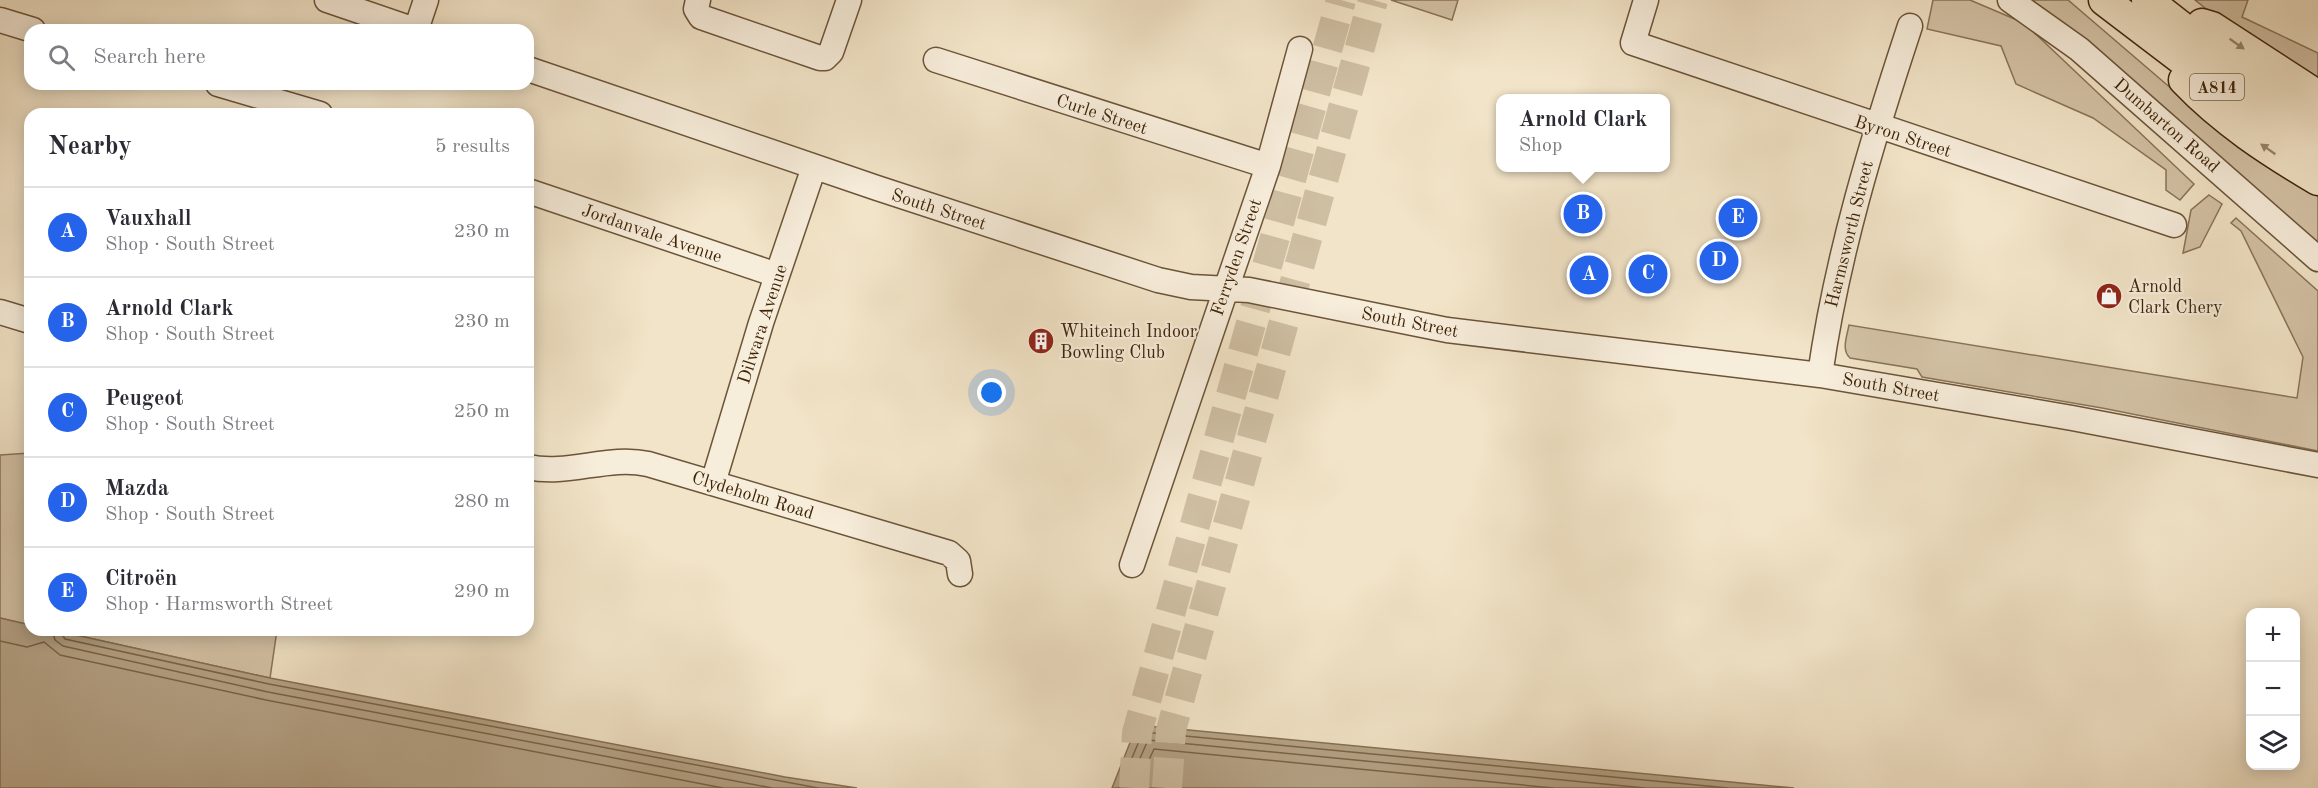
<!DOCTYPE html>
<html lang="en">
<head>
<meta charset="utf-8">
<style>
	:root { --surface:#fff; --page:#f2f2f3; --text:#2b2b33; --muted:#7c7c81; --line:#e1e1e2; --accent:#2563eb }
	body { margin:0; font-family:"Old Standard TT",serif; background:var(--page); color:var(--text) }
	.controls { position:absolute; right:18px; bottom:18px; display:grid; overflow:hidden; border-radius:12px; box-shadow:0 3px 15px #0003 }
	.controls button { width:54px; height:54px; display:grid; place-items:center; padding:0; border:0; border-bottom:2px solid var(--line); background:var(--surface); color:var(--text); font:30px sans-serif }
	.you { position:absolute; left:992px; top:393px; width:21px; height:21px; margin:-15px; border:4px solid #fff; border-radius:50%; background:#1a73e8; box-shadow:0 0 0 9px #1a73e833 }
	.badge { display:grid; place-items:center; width:39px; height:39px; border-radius:50%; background:var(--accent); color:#fff; font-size:20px; font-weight:700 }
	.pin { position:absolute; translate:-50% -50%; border:3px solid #fff; box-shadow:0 2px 6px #0006 }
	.popup { position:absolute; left:1496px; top:94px; width:174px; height:78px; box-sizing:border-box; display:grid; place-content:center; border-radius:12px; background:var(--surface); filter:drop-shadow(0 2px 4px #0005); font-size:20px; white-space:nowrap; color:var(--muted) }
	.popup b { font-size:22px; color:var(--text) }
	.popup::after { content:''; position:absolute; left:50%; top:100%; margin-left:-12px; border:12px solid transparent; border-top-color:var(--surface) }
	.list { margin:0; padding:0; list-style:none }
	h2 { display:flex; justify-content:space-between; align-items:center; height:78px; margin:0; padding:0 24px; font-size:26px }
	h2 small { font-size:20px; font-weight:400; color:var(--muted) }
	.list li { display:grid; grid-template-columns:39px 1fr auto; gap:18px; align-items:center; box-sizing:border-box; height:90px; padding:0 24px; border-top:2px solid var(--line) }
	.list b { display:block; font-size:22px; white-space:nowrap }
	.list p { margin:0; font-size:20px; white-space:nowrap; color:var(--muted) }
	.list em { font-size:20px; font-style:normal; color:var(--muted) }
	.icon { flex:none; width:33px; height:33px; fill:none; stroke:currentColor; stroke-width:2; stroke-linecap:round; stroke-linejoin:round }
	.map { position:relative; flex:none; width:2318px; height:788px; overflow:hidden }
	.search { position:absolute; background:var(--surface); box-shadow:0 3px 15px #0003; left:24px; top:24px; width:510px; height:66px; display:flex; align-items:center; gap:15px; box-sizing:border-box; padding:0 21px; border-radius:18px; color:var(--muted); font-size:22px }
	.panel { position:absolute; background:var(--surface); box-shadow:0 3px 15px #0003; left:24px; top:108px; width:510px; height:528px; border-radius:18px }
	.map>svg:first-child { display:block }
	.green { fill:#d4c3a7; stroke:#8a7458; stroke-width:1.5 }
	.water { fill:#b5a387; stroke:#867054; stroke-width:1.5 }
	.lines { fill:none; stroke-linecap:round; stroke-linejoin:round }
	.shore { stroke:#7a6448; stroke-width:1.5 }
	.major-tunnel { stroke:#cebea2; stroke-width:30; stroke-dasharray:30 15; stroke-linecap:butt }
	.minor-casing { stroke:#6c5438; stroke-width:27 }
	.major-casing { stroke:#3f2408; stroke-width:33 }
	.minor { stroke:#f7eddb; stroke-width:24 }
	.major { stroke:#f2e4c8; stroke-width:30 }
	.oneway { fill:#988468 }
	.labels { text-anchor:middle; stroke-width:4.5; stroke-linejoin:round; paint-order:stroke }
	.shield { fill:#f7eddb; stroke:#766047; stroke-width:1.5 }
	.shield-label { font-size:16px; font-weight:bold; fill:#3f2408 }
	.street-label { font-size:18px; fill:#3f2408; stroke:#f7eddb }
	.poi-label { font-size:18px; fill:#3f2408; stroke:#f7eddb; text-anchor:start }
</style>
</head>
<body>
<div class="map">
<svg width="2318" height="788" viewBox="0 0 2318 788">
	<rect width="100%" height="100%" fill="#f2e4c8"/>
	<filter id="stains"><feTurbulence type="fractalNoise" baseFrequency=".00333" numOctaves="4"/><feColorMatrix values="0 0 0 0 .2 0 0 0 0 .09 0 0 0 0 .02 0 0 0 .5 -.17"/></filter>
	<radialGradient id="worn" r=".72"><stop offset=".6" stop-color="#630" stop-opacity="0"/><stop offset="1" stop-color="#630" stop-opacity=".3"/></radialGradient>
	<!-- green -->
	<path class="green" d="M 1391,0 L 1458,0 L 1452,20 Z
		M 1933,0 L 1970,0 L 2024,23 L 2194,184 L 2180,200 L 2166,190 L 2166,170 L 2093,118 L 2016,84 L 2001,46 L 1927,29 Z
		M 2027,0 L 2068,0 L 2180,96 L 2318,192 L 2318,243 L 2092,46 Z
		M 2195,0 L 2248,0 L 2242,17 L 2318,53 L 2318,86 L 2234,31 Z
		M 2209,195 L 2222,204 L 2200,247 L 2183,253 L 2191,210 Z
		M 2236,218 L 2318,291 L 2318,451 L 2102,408 L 1922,377 L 1917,369 L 1850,358 C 1841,350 1847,336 1849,325 L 2297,398 L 2303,357 L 2241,231 L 2231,223 Z
		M 30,453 L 30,625 L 0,618 L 0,455 Z
		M 53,630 L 277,630 L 270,678 Z"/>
	<!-- water -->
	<path class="water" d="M 0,618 L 30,625 L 30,630 L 53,630 L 270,678 L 785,777 L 857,788 L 0,788 Z
		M 1137,725 L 1794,788 L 1112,788 Z"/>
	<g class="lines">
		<!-- shore -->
		<path class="shore" d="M 52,630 L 55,640 L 63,646 L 268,692 L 772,788
			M 59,630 L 65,639 L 269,684 L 818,788
			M 0,641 L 27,647 L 44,642 L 60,655 L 266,700 L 723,788
			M 1119,788 L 1143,732 L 1728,788
			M 1127,788 L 1148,740 L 1645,788
			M 1136,788 L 1154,749 L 1553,788"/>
		<!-- major-tunnel -->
		<path class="major-tunnel" d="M 1134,788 L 1137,733 L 1341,0
			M 1167,788 L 1171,730 L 1373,0"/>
		<defs>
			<path id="minor" d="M 327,0 L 415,30
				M 698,0 L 696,9 L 701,17 L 820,58 L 825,58 L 831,52 L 849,0
				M 1646,0 L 1633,43 L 2174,225
				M 2010,0 L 2079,49 L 2318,259
				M 0,20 L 33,30
				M 416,30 L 426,0
				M 936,60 L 1268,166
				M 528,69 L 877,188 L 1158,280 L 1191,287 L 1249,290 L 1447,330 L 1820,375 L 2072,418 L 2318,465
				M 218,84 L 320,114
				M 528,191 L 777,275
				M 0,312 L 30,321
				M 1820,375 C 1837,255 1872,141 1910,26
				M 528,467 C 568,476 608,455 648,464 L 949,553 L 958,561 L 960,574
				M 713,483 L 761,323 L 814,167
				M 1132,565 L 1268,166 L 1300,49"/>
			<path id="major" d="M 2104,0 L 2255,115 L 2318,155
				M 2147,0 L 2238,71 L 2318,124
				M 2202,24 L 2212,27 L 2318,96
				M 2184,80 C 2223,121 2269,151 2318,180"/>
		</defs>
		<!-- minor casing -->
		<use href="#minor" class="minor-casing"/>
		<!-- major casing -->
		<use href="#major" class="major-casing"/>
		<!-- minor -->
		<use href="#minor" class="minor"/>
		<!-- major -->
		<use href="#major" class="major"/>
	</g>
	<!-- one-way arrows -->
	<defs><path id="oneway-solid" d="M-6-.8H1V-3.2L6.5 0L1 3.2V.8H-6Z" transform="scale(1.5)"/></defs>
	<g class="oneway">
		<use href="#oneway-solid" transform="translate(2237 44) rotate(35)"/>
		<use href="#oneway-solid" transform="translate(2268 149) rotate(-145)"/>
	</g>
	<!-- icons -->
	<defs>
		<symbol id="shop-disc" viewBox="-11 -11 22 22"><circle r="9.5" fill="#8f2418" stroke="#f7eddb"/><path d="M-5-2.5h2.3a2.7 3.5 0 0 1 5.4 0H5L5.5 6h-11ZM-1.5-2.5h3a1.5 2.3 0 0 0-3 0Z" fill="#fff"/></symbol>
		<symbol id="building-disc" viewBox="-11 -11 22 22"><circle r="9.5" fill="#8f2418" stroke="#f7eddb"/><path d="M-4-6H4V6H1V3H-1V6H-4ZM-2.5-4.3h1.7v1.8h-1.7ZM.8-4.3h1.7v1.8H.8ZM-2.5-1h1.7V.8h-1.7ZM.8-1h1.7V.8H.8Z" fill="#fff"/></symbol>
	</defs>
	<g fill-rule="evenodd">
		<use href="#shop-disc" x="2094" y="281" width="30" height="30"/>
		<use href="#building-disc" x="1026" y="326" width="30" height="30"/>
	</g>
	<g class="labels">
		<!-- shield labels -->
		<rect class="shield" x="2190" y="74" width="54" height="26" rx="4.5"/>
		<g class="shield-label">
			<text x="2217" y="93">A814</text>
		</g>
		<!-- street labels -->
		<g class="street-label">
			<text transform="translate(1102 114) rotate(18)" y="6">Curle Street</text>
			<text transform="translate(2167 125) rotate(41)" y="6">Dumbarton Road</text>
			<text transform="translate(1903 136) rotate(18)" y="6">Byron Street</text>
			<text transform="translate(939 209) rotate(18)" y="6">South Street</text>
			<text transform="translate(652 233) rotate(19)" y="6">Jordanvale Avenue</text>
			<text transform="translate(1849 234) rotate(-76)" y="6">Harmsworth Street</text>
			<text transform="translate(1236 257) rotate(-71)" y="6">Ferryden Street</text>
			<text transform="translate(1410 322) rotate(11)" y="6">South Street</text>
			<text transform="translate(762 324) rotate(-72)" y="6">Dilwara Avenue</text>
			<text transform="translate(1891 387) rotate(10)" y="6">South Street</text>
			<text transform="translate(753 495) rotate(17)" y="6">Clydeholm Road</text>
		</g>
		<!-- poi labels -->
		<g class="poi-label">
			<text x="2128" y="292">Arnold<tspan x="2128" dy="21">Clark Chery</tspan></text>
			<text x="1060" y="337">Whiteinch Indoor<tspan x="1060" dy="21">Bowling Club</tspan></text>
		</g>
	</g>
	<rect width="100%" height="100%" filter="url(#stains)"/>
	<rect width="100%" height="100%" fill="url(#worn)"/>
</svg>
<div class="controls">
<button>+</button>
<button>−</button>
<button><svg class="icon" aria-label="layers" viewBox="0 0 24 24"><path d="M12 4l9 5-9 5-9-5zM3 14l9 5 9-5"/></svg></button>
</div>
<div class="you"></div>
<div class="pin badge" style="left:1589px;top:275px">A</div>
<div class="pin badge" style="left:1583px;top:214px">B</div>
<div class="popup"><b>Arnold Clark</b>Shop</div>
<div class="pin badge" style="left:1648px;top:274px">C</div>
<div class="pin badge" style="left:1719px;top:261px">D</div>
<div class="pin badge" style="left:1738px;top:218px">E</div>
<div class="search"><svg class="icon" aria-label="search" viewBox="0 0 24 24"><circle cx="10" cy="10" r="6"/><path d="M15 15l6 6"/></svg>Search here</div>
<section class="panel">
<h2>Nearby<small>5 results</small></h2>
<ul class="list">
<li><span class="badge">A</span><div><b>Vauxhall</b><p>Shop · South Street</p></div><em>230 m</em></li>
<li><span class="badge">B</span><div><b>Arnold Clark</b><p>Shop · South Street</p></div><em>230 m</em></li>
<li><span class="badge">C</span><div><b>Peugeot</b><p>Shop · South Street</p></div><em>250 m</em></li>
<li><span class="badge">D</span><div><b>Mazda</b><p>Shop · South Street</p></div><em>280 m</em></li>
<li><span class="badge">E</span><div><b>Citroën</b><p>Shop · Harmsworth Street</p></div><em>290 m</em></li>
</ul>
</section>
</div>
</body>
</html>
